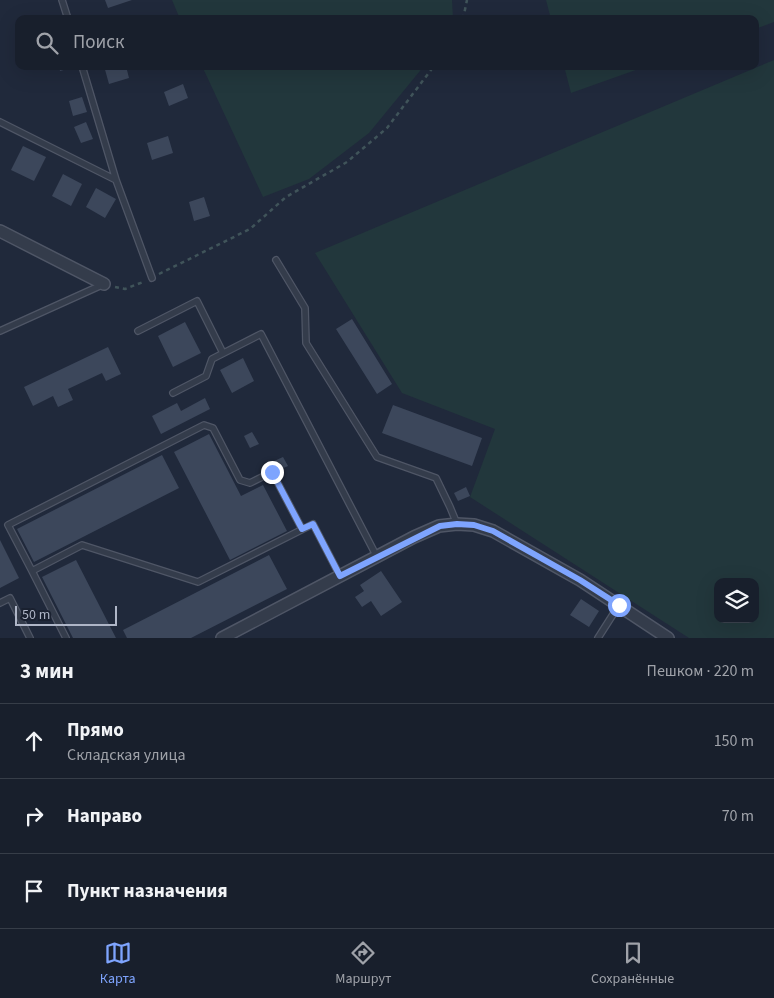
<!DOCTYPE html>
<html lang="ru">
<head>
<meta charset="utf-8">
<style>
	:root { --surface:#181f2c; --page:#212734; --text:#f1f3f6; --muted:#9fa2a9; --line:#363d48; --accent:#7ea4fe }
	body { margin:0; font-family:"Source Sans 3",sans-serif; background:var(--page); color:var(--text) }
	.controls { position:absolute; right:15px; bottom:15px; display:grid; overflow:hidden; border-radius:10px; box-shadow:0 5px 20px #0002 }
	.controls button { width:45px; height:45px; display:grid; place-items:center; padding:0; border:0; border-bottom:1px solid var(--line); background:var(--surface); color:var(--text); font:25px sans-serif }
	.scale { position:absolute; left:15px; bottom:12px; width:102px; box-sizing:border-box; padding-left:5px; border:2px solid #afb6c7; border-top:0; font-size:14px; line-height:18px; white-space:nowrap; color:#afb6c7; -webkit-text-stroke:4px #1a2130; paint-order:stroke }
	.stop { position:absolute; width:15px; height:15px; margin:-11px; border:4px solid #7ea4fe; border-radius:50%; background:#fff }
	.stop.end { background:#7ea4fe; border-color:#fff; box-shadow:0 1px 5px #0008 }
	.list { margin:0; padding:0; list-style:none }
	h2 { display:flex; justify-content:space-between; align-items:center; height:65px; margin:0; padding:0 20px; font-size:21px }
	h2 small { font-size:16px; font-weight:400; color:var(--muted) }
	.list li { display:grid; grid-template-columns:32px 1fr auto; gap:15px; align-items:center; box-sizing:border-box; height:75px; padding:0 20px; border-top:1px solid var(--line) }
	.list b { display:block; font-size:19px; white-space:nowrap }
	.list p { margin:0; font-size:16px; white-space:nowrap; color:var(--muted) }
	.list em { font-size:16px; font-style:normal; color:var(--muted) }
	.icon { flex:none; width:28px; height:28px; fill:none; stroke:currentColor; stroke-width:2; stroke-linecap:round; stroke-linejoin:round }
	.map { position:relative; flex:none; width:774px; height:638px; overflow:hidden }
	.search { position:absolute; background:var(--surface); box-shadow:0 5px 20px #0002; left:15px; right:15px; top:15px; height:55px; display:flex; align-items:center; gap:12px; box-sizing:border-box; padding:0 18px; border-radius:10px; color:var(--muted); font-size:19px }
	.sheet { height:290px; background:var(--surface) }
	nav { display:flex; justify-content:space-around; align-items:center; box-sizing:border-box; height:70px; border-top:1px solid var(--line); background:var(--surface); font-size:14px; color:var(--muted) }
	nav a { display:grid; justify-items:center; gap:2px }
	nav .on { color:var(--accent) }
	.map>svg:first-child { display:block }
	.green { fill:#22373c; fill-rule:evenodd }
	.building { fill:#3c475b }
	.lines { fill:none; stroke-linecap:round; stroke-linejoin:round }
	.lane-casing { stroke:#4f5666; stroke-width:8 }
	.street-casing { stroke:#4f5666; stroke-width:14 }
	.path { stroke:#40545a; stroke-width:2.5; stroke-dasharray:4 4; stroke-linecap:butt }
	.lane { stroke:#343c4b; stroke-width:5.5 }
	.street { stroke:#343c4b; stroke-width:11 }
	.route { stroke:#7ea4fe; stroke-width:6 }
</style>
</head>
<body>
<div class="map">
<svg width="774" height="638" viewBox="0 0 774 638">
	<rect width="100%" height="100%" fill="#20293b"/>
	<!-- green -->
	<path class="green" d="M 172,0 L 452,0 L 453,19 L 180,19 Z
		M 546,0 L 774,0 L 774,22 L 755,29 L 755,19 L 551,19 Z
		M 774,60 L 774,638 L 689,638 L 470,497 L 495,429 L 402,393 L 315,253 ZM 718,582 L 755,582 L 755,619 L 718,619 Z
		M 202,66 L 424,66 L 369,133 L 309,179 L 263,197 Z
		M 564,66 L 647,66 L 571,93 Z"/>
	<!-- building -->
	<path class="building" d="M 105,0 L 132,0 L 108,8 Z
		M 59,66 L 70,66 L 71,68 L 60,71 Z
		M 104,66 L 126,66 L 129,78 L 109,84 Z
		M 183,84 L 188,98 L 169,106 L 164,92 Z
		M 82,97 L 87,112 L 73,116 L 69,101 Z
		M 86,122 L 93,139 L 81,143 L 74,127 Z
		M 168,136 L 173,153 L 152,160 L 147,143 Z
		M 23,146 L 46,157 L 34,181 L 11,170 Z
		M 63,174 L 82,184 L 71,206 L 52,196 Z
		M 96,188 L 116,199 L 105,218 L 86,207 Z
		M 204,197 L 210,216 L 194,221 L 189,202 Z
		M 352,319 L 392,384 L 377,394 L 336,329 Z
		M 185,322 L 201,353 L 173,367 L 158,336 Z
		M 108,347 L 121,374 L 106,381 L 102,373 L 68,389 L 73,400 L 58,407 L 53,396 L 33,406 L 24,387 Z
		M 243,358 L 254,381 L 232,393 L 220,370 Z
		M 205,398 L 210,409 L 161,434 L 152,416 L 177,403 L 181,411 Z
		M 393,405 L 482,438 L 472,466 L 382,433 Z
		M 252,432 L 259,444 L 250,448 L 244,436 Z
		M 209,434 L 241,496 L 263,485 L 287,531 L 230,560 L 174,452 Z
		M 162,455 L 179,488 L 34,562 L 17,529 Z
		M 283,457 L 288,466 L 277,471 L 272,462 Z
		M 466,487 L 470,496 L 458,501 L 454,493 Z
		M 0,540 L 19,578 L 0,588 Z
		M 269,555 L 287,589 L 191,638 L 127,638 L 123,630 Z
		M 76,560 L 116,638 L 73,638 L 42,577 Z
		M 381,571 L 402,602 L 381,616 L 371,601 L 362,607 L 355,597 L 364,591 L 360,585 Z
		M 581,599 L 599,611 L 589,627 L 570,615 Z"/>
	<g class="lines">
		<defs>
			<path id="lane" d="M 62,0 L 68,19
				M 82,66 L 116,180 L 152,278
				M 0,122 L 116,180
				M 276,260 L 305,308 L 306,343 L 377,457 L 436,478 L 450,507 L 457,524
				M 0,331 L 104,284
				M 138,331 L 197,301 L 223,353
				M 173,393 L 206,376 L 212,359 L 261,334 L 377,557
				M 32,571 L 8,525 L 204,425 L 213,428 L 240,480 L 250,483 L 272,472 L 302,529
				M 0,603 L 10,598 L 30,638
				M 66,638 L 32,571 L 82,545 L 198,582 L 313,524 L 340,576
				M 598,638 L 619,605"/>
			<path id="street" d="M 0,231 L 104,284
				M 222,638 L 414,537 L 439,526 L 457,524 L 474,525 L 493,531 L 580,580 L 668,638"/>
		</defs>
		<!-- lane casing -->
		<use href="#lane" class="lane-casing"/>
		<!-- street casing -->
		<use href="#street" class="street-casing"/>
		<!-- path -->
		<path class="path" d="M 463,19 L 467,0
			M 159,274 L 250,229 L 286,197 L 347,162 L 387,128 L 434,66
			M 115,287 L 125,289 L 143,282"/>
		<!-- lane -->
		<use href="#lane" class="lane"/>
		<!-- street -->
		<use href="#street" class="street"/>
	</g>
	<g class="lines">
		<!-- route -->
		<path class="route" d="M 272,472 L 302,529 L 313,524 L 340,576 L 440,526 L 457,524 L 474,525 L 493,531 L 580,580 L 619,605"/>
	</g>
</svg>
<div class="controls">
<button><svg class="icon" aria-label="layers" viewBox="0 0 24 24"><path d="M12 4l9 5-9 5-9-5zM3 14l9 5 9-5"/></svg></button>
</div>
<div class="scale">50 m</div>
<div class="stop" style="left:619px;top:605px"></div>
<div class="stop end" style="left:272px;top:472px"></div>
<div class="search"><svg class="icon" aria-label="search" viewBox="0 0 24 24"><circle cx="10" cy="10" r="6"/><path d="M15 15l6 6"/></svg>Поиск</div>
</div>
<section class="sheet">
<h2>3 мин<small>Пешком · 220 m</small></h2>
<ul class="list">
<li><svg class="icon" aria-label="ahead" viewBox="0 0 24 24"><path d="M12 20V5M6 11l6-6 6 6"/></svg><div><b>Прямо</b><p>Складская улица</p></div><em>150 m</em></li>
<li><svg class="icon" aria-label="right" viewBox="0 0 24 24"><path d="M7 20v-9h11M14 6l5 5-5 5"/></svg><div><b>Направо</b></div><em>70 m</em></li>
<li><svg class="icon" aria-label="arrive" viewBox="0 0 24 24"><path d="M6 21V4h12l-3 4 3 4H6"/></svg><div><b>Пункт назначения</b></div></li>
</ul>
</section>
<nav>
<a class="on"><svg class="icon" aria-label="map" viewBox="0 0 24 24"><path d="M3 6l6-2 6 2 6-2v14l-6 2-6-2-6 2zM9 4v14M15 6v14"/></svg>Карта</a>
<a><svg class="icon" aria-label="directions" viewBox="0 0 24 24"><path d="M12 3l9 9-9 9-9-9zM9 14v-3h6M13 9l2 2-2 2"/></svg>Маршрут</a>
<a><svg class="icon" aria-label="saved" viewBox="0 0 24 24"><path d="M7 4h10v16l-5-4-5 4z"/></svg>Сохранённые</a>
</nav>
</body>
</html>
